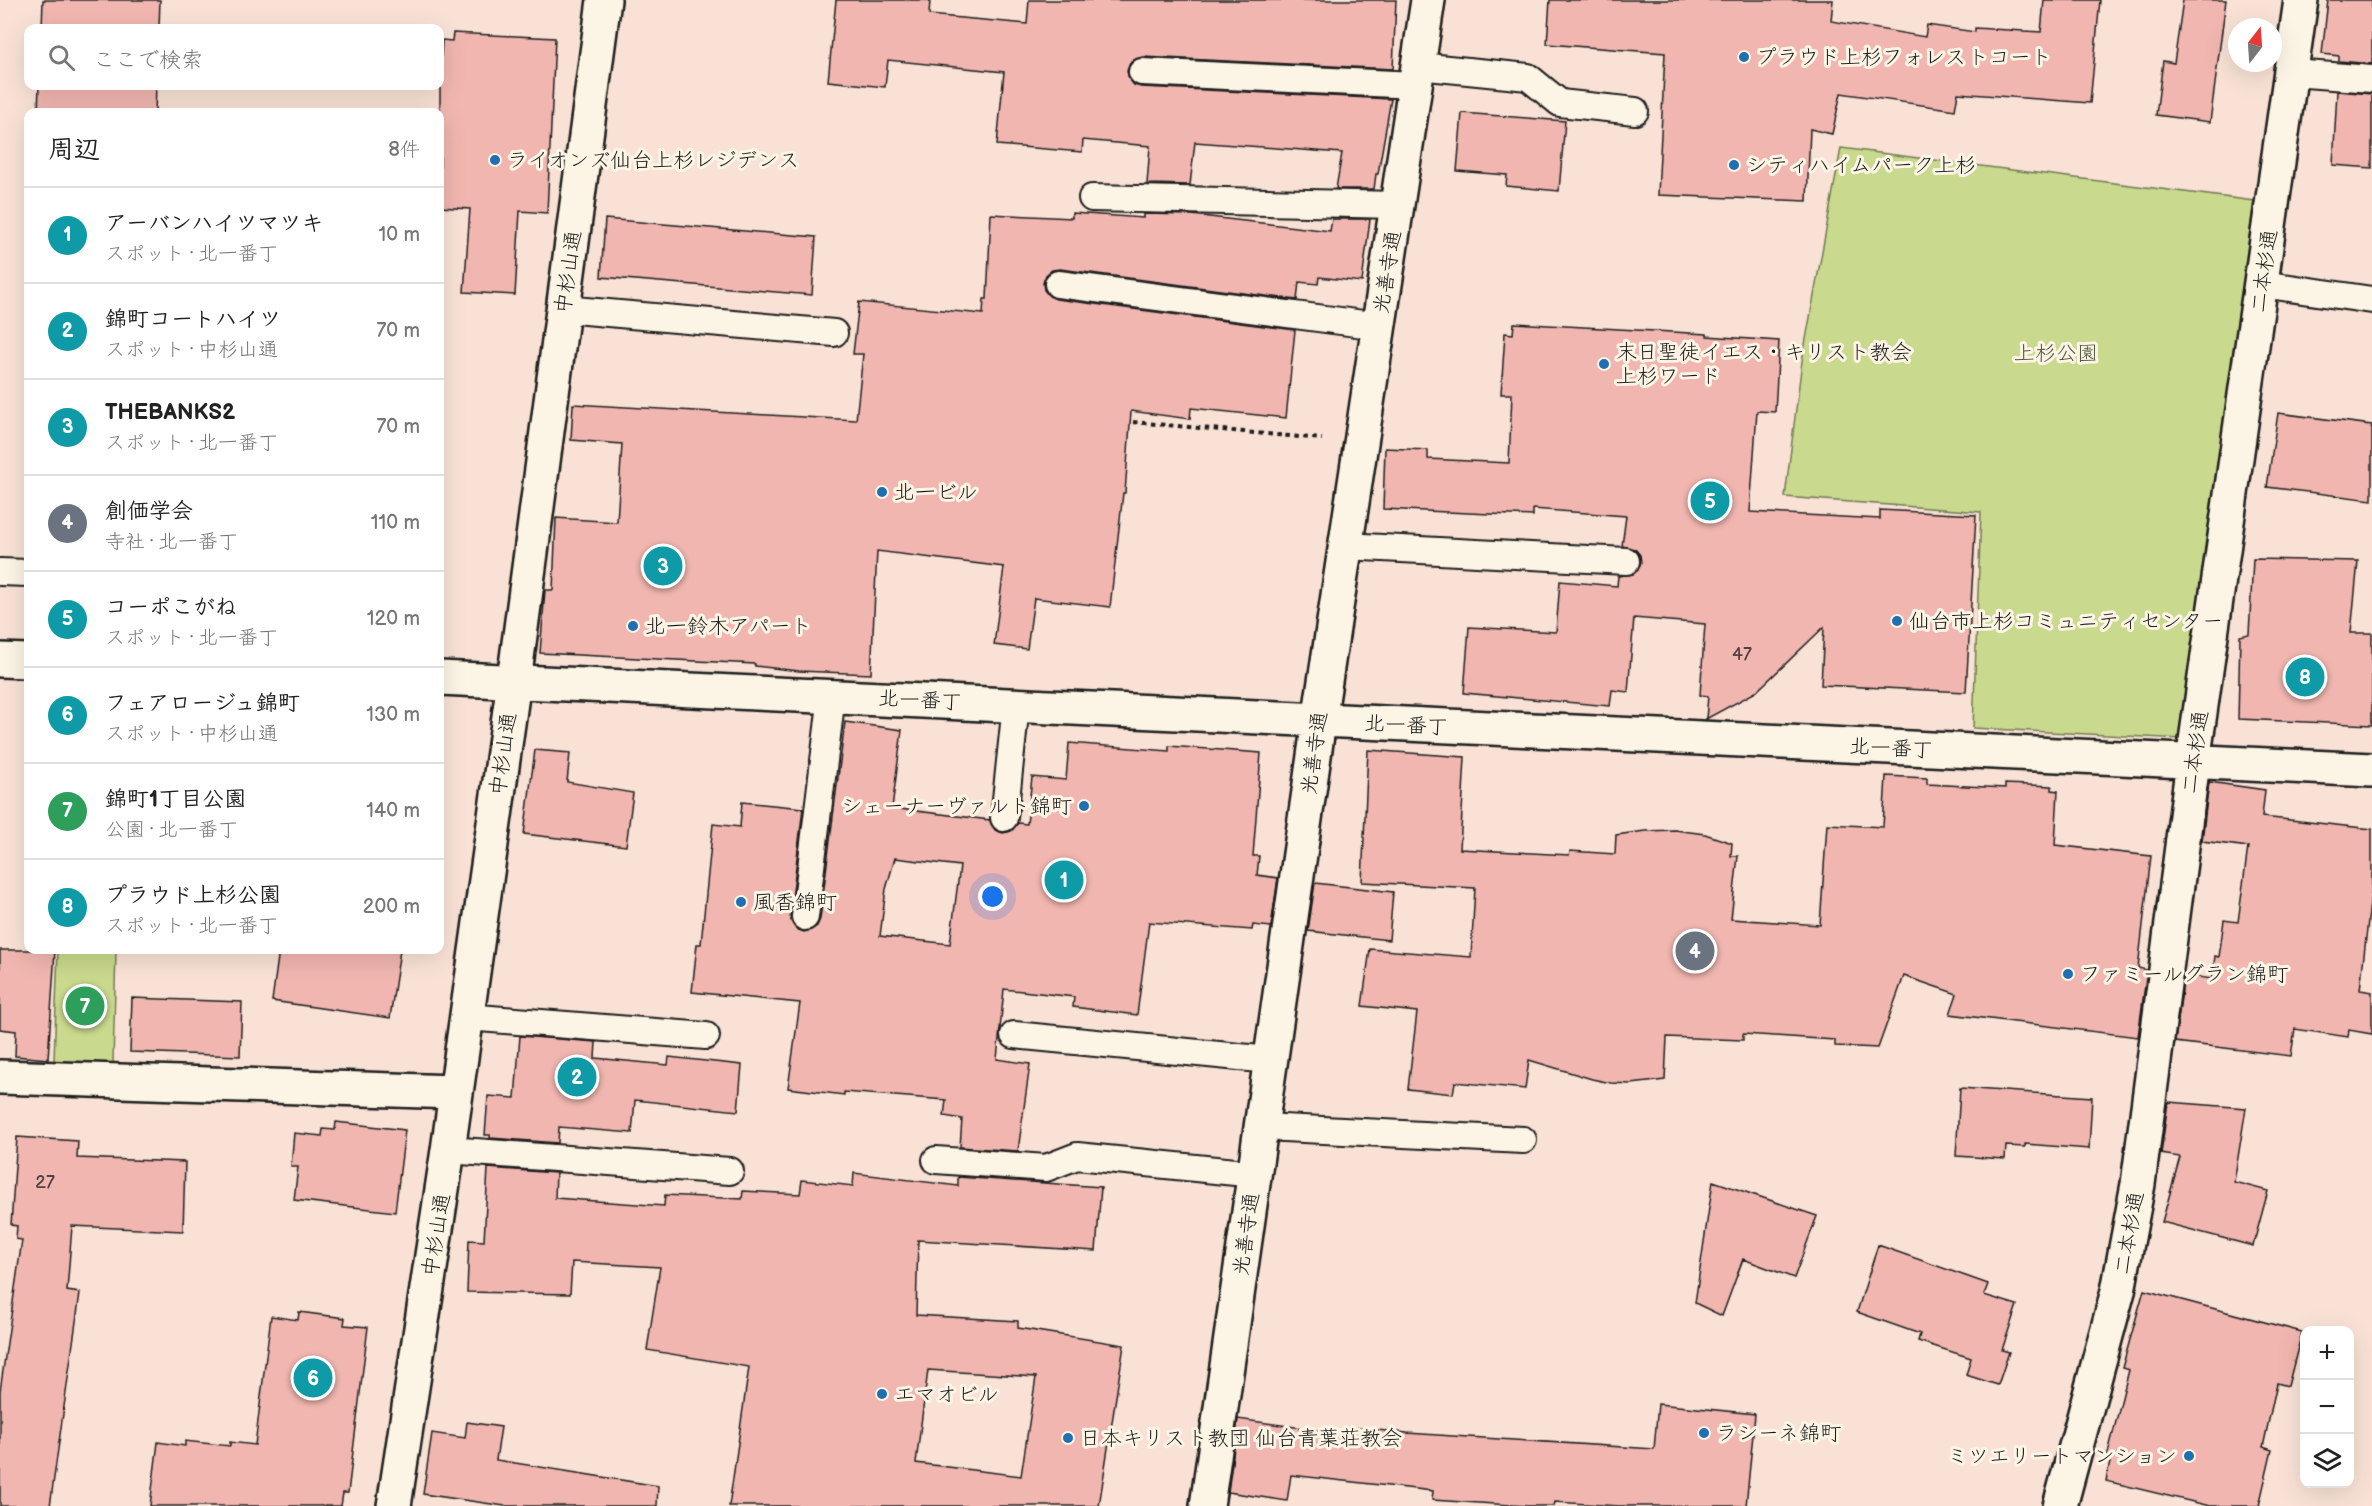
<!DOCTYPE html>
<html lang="ja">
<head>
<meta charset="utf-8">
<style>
	:root { --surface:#fff; --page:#f2f2f2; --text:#222; --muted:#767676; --line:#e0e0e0; --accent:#1a73e8 }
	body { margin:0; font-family:"Balsamiq Sans","Klee One",sans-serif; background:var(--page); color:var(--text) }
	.controls { position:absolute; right:18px; bottom:18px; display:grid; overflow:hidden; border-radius:12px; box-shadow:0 6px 24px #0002 }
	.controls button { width:54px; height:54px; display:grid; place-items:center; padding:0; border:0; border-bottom:2px solid var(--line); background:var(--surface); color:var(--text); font:30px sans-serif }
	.compass { position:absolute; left:2228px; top:18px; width:54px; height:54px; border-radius:50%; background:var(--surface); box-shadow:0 6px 24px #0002; rotate:17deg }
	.you { position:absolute; left:993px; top:897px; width:21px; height:21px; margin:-15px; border:4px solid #fff; border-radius:50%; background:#1a73e8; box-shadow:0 0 0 9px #1a73e833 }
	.badge { display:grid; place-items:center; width:39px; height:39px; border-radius:50%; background:var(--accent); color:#fff; font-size:20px; font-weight:700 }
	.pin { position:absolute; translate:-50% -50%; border:3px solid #fff; box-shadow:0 2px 6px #0006 }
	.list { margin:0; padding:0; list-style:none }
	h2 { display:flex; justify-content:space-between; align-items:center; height:78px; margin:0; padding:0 24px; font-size:26px }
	h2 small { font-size:20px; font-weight:400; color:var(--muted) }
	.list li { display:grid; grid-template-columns:39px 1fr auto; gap:18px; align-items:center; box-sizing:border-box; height:96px; padding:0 24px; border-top:2px solid var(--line) }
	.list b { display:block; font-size:22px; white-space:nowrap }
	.list p { margin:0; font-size:20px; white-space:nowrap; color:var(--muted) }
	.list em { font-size:20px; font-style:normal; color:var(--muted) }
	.icon { flex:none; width:33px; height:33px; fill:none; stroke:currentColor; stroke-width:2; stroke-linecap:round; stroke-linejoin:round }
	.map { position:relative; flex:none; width:2372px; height:1506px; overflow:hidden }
	.search { position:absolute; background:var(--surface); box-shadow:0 6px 24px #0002; left:24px; top:24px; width:420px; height:66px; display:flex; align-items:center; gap:15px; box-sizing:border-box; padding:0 21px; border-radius:12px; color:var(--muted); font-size:22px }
	.panel { position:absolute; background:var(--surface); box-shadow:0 6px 24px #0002; left:24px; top:108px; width:420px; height:846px; border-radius:12px }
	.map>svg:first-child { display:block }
	.green { fill:#c9d98d; stroke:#727a54; stroke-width:1.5 }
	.building { fill:#f1b6b0; stroke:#1c1c1c; stroke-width:1.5; fill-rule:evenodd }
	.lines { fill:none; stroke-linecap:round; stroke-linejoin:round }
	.service-casing { stroke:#1c1c1c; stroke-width:30 }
	.minor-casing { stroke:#1c1c1c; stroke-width:38 }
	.path { stroke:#1c1c1c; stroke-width:4; stroke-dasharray:4.5 4.5; stroke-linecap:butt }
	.service { stroke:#fcf5e5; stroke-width:26 }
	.minor { stroke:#fcf5e5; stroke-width:33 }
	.poi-dot { fill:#1f6fb2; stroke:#fcf5e5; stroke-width:2 }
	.labels { text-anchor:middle; stroke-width:6; stroke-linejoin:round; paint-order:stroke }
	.number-label { font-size:18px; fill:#514241 }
	.poi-label { font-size:21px; fill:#1c1c1c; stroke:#fcf5e5; text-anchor:start }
	.street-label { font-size:21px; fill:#1c1c1c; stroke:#fcf5e5 }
	.park-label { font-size:21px; fill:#50553e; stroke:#fcf5e5 }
</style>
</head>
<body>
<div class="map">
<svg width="2372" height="1506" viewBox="0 0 2372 1506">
	<rect width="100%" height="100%" fill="#f9e2d5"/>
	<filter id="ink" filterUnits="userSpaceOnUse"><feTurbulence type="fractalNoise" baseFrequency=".0167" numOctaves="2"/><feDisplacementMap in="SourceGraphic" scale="12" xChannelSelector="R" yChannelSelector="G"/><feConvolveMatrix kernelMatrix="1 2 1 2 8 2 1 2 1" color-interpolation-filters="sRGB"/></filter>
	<g filter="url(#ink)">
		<!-- green -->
		<path class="green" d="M 1841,148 L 2254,201 L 2183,739 L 1973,728 L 1981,512 L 1785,497 L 1802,361 Z
			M 58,950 L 116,951 L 113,1063 L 54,1061 Z"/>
		<!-- building -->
		<path class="building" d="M 43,0 L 160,0 L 159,28 L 42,28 Z
			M 836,0 L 930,0 L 929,15 L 1027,24 L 1029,0 L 1396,0 L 1393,69 L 1143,57 L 1135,59 L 1130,63 L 1127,71 L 1129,79 L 1134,85 L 1141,87 L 1391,99 L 1378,174 L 1376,174 L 1374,189 L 1336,189 L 1342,153 L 1195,142 L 1190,185 L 1147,184 L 1150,146 L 1083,140 L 1082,152 L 997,145 L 1004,72 L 888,60 L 885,87 L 828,81 Z
			M 1550,0 L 1833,0 L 1831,21 L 1925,37 L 1927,25 L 1975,32 L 1975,28 L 2041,32 L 2044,0 L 2100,0 L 2090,103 L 1958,93 L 1955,110 L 1841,93 L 1832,134 L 1810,129 L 1807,201 L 1658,195 L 1665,53 L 1547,44 Z
			M 2183,0 L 2226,0 L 2210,122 L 2156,115 L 2163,61 L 2174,63 Z
			M 2328,0 L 2372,0 L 2372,64 L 2339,61 L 2339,56 L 2322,54 Z
			M 453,33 L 555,38 L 547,213 L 520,211 L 515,295 L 464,292 L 470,209 L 440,207 L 440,77 L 442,40 L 452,41 Z
			M 39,86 L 156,86 L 155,112 L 38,112 Z
			M 2337,91 L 2372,94 L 2372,168 L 2333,165 Z
			M 1462,113 L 1565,121 L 1559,191 L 1506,186 L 1507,175 L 1457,171 Z
			M 1072,213 L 1143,218 L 1143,214 L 1192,215 L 1330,231 L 1332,219 L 1370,219 L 1362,282 L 1319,277 L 1318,284 L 1299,282 L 1297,300 L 1060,269 L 1052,270 L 1046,275 L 1043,283 L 1044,290 L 1049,296 L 1056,299 L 1295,330 L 1286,418 L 1191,408 L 1190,419 L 1131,411 L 1125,493 L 1123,493 L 1110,607 L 1034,598 L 1027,649 L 994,645 L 1004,567 L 877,551 L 871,674 L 799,671 L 755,666 L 755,664 L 540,653 L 545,590 L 553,590 L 556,518 L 617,522 L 622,444 L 571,440 L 573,404 L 856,420 L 863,354 L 853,354 L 859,302 L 983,314 L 984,299 L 987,299 L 991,214 L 1072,218 Z
			M 605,219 L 816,237 L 812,295 L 601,277 Z
			M 1514,323 L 1707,334 L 1707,336 L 1779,341 L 1775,412 L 1757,411 L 1750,512 L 1880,519 L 1880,510 L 1976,515 L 1966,692 L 1821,685 L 1824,627 L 1756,692 L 1706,719 L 1708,696 L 1700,695 L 1705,624 L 1634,618 L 1628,692 L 1612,690 L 1610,706 L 1464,693 L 1469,627 L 1556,632 L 1560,581 L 1617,586 L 1618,576 L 1633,574 L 1638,570 L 1641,562 L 1640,555 L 1635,549 L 1622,546 L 1626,516 L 1533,509 L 1533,516 L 1383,509 L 1385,448 L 1428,450 L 1428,459 L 1509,463 L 1512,394 L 1501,394 L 1505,333 L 1513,334 Z
			M 2278,413 L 2372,425 L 2372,500 L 2267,487 Z
			M 2253,559 L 2358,561 L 2351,633 L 2372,633 L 2372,725 L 2238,719 L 2240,636 L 2249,634 Z
			M 845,722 L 902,730 L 892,808 L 990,820 L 995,830 L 1003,833 L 1011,831 L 1018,823 L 1027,824 L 1032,777 L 1066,780 L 1069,743 L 1169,751 L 1169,746 L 1261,753 L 1253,856 L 1259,856 L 1257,875 L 1278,878 L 1271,927 L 1253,925 L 1252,930 L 1149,922 L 1137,1015 L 1073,1007 L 1074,997 L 1004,989 L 997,1059 L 1030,1064 L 1018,1151 L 960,1147 L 962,1119 L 944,1116 L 946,1100 L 844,1092 L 844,1095 L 788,1088 L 800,1003 L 692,992 L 697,944 L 701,944 L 713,824 L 740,827 L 742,802 L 803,808 L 790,916 L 792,923 L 796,929 L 804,932 L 811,930 L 817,926 L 820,919 ZM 895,858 L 960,866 L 950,944 L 880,936 L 886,889 Z
			M 535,750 L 570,753 L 567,782 L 633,793 L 626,846 L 524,834 Z
			M 1368,750 L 1465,757 L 1460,849 L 1569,855 L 1570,851 L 1615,854 L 1616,835 L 1645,831 L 1675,830 L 1705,834 L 1732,843 L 1731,856 L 1738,856 L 1731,919 L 1820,925 L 1827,824 L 1883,827 L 1886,776 L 1927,778 L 1927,784 L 2005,788 L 2005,784 L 2052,786 L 2052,790 L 2058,791 L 2055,845 L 2151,856 L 2138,968 L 2147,970 L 2138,1037 L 1950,1014 L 1957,994 L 1904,976 L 1878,1048 L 1835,1046 L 1835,1040 L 1743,1034 L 1743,1040 L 1667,1037 L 1665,1080 L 1631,1084 L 1611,1083 L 1592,1079 L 1529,1060 L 1525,1089 L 1455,1082 L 1453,1094 L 1408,1089 L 1417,1012 L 1362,1006 L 1370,949 L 1471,957 L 1475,888 L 1362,882 Z
			M 2209,782 L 2265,790 L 2262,817 L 2372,829 L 2372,886 L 2360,990 L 2372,992 L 2372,1034 L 2349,1030 L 2348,1037 L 2295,1029 L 2291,1056 L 2175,1042 L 2184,975 L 2212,979 L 2215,956 L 2219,957 L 2224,920 L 2238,922 L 2248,847 L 2202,841 Z
			M 1315,883 L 1393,892 L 1389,940 L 1308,931 Z
			M 0,950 L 55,950 L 48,1059 L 15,1056 L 16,1031 L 0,1029 Z
			M 279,950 L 400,950 L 390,1018 L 272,1001 Z
			M 132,998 L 242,1002 L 240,1056 L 130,1052 Z
			M 520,1036 L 596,1042 L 595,1058 L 668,1065 L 669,1057 L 742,1065 L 738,1111 L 635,1100 L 632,1133 L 559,1127 L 558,1143 L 490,1138 L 490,1135 L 485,1135 L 488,1096 L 515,1098 Z
			M 1960,1088 L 2092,1097 L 2089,1149 L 2025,1144 L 2025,1147 L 2006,1146 L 2005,1159 L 1956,1156 Z
			M 2168,1102 L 2246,1108 L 2234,1182 L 2268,1191 L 2253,1246 L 2162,1222 L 2180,1157 L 2161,1154 Z
			M 336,1122 L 405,1130 L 395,1212 L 294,1200 L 298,1167 L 291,1167 L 294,1133 L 322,1136 L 323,1129 L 335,1130 Z
			M 17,1137 L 78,1141 L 77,1158 L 185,1162 L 183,1231 L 72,1226 L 67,1291 L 80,1293 L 50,1506 L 0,1506 L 0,1391 L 22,1240 L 16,1239 L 17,1226 L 11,1225 Z
			M 488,1168 L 556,1173 L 555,1198 L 664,1206 L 665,1195 L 742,1199 L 743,1191 L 800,1194 L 802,1180 L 853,1186 L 854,1173 L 958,1186 L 958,1177 L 1101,1187 L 1096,1251 L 918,1240 L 916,1315 L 1018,1321 L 1018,1328 L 1124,1345 L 1099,1506 L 729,1506 L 749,1367 L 647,1350 L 660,1267 L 572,1262 L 570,1294 L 467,1292 L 469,1240 L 484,1241 ZM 928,1370 L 1036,1377 L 1021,1476 L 916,1463 Z
			M 1713,1181 L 1817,1216 L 1794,1278 L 1743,1259 L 1722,1316 L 1695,1303 Z
			M 1878,1245 L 1988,1284 L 1984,1295 L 2017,1305 L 2002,1350 L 2009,1352 L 1998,1385 L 1966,1375 L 1971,1358 L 1918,1341 L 1920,1334 L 1857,1312 Z
			M 2144,1290 L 2302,1332 L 2288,1386 L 2277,1383 L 2263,1447 L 2272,1450 L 2259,1506 L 2210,1506 L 2106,1481 L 2110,1462 L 2106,1461 L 2129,1370 L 2122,1368 Z
			M 299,1312 L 345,1318 L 344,1325 L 368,1327 L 348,1493 L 343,1493 L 341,1506 L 150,1506 L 158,1442 L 185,1446 L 185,1441 L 230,1446 L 230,1442 L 255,1445 L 271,1316 L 298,1320 Z
			M 1658,1404 L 1755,1414 L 1746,1506 L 1619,1506 L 1555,1502 L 1554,1506 L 1527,1506 L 1432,1500 L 1433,1491 L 1291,1475 L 1287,1501 L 1228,1492 L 1238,1419 L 1346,1434 L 1347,1427 L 1407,1433 L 1654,1449 Z
			M 467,1422 L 501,1427 L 496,1460 L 658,1486 L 657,1506 L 505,1506 L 423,1494 L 432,1433 L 465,1438 Z"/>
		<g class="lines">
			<defs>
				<path id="service" d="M 1418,66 L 1528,77 L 1560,103 L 1635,111
					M 1142,72 L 1415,85
					M 2292,73 L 2372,79
					M 1092,198 L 1397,205
					M 1058,284 L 1379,326
					M 2262,284 L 2372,300
					M 563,309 L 834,333
					M 1345,546 L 1626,561
					M 0,572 L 28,573
					M 1004,818 L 1016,705
					M 805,917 L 832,695
					M 466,1017 L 706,1036
					M 1014,1035 L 1270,1060
					M 1261,1127 L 1523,1140
					M 448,1150 L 730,1171
					M 936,1160 L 1046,1168 L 1077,1156 L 1255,1174"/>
				<path id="minor" d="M 0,660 L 28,661
					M 440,678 L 2372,770
					M 0,1077 L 455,1092
					M 394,1506 L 448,1150 L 514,681 L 604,0
					M 1207,1506 L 1319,721 L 1428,0
					M 2060,1506 L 2118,1291 L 2138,1184 L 2193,762 L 2301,0"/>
			</defs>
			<!-- service casing -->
			<use href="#service" class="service-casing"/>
			<!-- minor casing -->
			<use href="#minor" class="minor-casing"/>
			<!-- path -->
			<path class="path" d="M 1133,422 L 1322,439"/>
			<!-- service -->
			<use href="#service" class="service"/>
			<!-- minor -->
			<use href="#minor" class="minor"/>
		</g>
	</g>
	<!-- markers -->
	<g class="poi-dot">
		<circle cx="1744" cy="57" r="6"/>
		<circle cx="495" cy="160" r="6"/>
		<circle cx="1734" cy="165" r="6"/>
		<circle cx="1604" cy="364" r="6"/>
		<circle cx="882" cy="492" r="6"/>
		<circle cx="1897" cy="621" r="6"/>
		<circle cx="633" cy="626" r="6"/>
		<circle cx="1084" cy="806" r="6"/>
		<circle cx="741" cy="902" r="6"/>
		<circle cx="2068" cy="974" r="6"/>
		<circle cx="882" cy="1394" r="6"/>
		<circle cx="1704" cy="1433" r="6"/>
		<circle cx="1068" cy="1438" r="6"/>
		<circle cx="2189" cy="1456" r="6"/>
	</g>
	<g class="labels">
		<!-- number labels -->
		<g class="number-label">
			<text x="1742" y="660">47</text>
			<text x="45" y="1188">27</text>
		</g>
		<!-- poi labels -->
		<g class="poi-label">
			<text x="1756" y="64">プラウド上杉フォレストコート</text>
			<text x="507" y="167">ライオンズ仙台上杉レジデンス</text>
			<text x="1746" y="172">シティハイムパーク上杉</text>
			<text x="1616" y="359">末日聖徒イエス・キリスト教会<tspan x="1616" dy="24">上杉ワード</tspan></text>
			<text x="894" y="499">北一ビル</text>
			<text x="1909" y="628">仙台市上杉コミュニティセンター</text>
			<text x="645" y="633">北一鈴木アパート</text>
			<text x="1072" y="813" text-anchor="end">シェーナーヴァルト錦町</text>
			<text x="753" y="909">風香錦町</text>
			<text x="2080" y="981">ファミールグラン錦町</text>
			<text x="894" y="1401">エマオビル</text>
			<text x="1716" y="1440">ラシーネ錦町</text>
			<text x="1080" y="1445">日本キリスト教団 仙台青葉荘教会</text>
			<text x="2177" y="1463" text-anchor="end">ミツエリートマンション</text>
		</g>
		<!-- street labels -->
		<g class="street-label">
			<text transform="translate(2264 271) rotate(-82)" y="7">二本杉通</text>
			<text transform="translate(568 272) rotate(-82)" y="7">中杉山通</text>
			<text transform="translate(1387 272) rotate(-81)" y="7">光善寺通</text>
			<text transform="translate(920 700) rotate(3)" y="7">北一番丁</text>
			<text transform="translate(1406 725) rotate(3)" y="7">北一番丁</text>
			<text transform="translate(1891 748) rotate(3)" y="7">北一番丁</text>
			<text transform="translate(2195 752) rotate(-82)" y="7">二本杉通</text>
			<text transform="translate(1314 753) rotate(-82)" y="7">光善寺通</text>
			<text transform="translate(503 754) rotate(-82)" y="7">中杉山通</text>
			<text transform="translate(2129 1233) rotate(-80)" y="7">二本杉通</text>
			<text transform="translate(1246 1234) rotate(-82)" y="7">光善寺通</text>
			<text transform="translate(436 1235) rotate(-81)" y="7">中杉山通</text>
		</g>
		<!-- park labels -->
		<g class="park-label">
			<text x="2056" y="360">上杉公園</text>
		</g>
	</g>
</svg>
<div class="controls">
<button>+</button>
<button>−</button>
<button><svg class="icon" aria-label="layers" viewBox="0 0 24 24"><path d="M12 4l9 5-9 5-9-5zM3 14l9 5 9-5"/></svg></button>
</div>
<svg class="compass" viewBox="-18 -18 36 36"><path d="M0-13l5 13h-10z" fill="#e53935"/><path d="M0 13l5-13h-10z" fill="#767676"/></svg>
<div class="you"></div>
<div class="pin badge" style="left:1064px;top:880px;background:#0f9aa8">1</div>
<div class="pin badge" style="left:577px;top:1077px;background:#0f9aa8">2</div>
<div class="pin badge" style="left:663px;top:566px;background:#0f9aa8">3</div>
<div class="pin badge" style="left:1695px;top:951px;background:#6b7280">4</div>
<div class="pin badge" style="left:1710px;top:501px;background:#0f9aa8">5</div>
<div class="pin badge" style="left:313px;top:1378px;background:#0f9aa8">6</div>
<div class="pin badge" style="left:85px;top:1006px;background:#2e9e5b">7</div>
<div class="pin badge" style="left:2305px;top:677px;background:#0f9aa8">8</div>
<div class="search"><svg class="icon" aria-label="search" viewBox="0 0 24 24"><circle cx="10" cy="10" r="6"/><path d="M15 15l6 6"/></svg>ここで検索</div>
<section class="panel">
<h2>周辺<small>8件</small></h2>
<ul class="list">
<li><span class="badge" style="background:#0f9aa8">1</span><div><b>アーバンハイツマツキ</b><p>スポット · 北一番丁</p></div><em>10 m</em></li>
<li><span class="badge" style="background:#0f9aa8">2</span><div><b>錦町コートハイツ</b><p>スポット · 中杉山通</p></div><em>70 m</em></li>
<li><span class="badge" style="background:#0f9aa8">3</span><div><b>THEBANKS2</b><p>スポット · 北一番丁</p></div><em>70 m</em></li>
<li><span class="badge" style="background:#6b7280">4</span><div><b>創価学会</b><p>寺社 · 北一番丁</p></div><em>110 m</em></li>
<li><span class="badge" style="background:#0f9aa8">5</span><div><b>コーポこがね</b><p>スポット · 北一番丁</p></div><em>120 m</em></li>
<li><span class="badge" style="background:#0f9aa8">6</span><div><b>フェアロージュ錦町</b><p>スポット · 中杉山通</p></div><em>130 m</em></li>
<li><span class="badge" style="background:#2e9e5b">7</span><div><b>錦町1丁目公園</b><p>公園 · 北一番丁</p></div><em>140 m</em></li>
<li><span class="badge" style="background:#0f9aa8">8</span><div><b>プラウド上杉公園</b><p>スポット · 北一番丁</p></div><em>200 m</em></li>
</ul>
</section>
</div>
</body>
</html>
